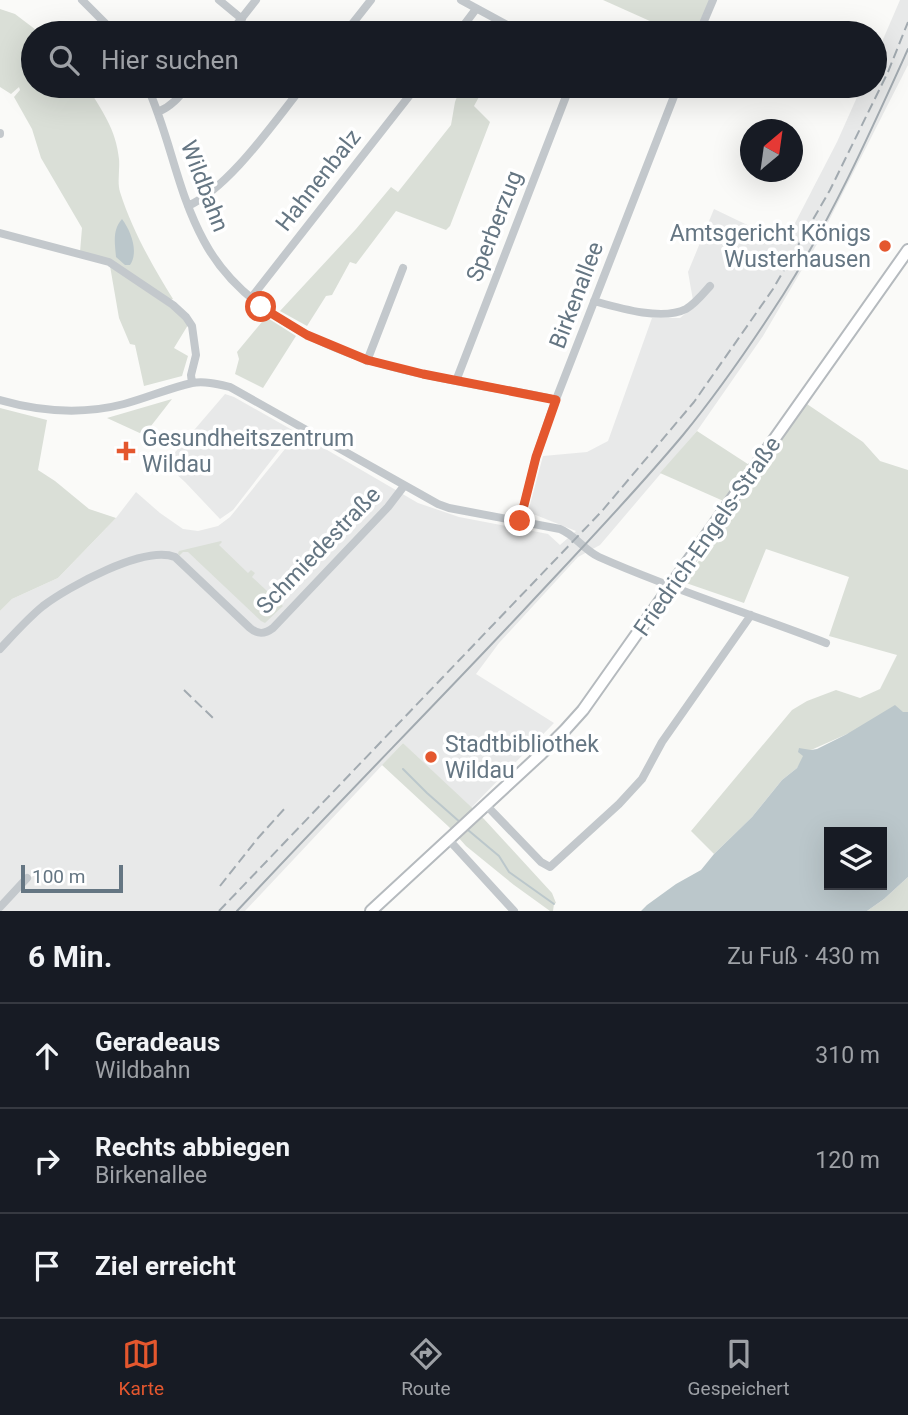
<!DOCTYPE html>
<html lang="de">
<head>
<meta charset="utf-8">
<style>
	:root { --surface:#171b24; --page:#242831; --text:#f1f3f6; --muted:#9ea1a6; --line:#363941; --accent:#e4572e }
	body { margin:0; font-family:Roboto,sans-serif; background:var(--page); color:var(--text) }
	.controls { position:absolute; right:21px; bottom:21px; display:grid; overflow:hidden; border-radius:0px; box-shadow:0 7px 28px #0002 }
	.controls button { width:63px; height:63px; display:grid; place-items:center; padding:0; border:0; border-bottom:2px solid var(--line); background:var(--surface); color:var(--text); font:35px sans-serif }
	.compass { position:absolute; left:740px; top:119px; width:63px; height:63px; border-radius:50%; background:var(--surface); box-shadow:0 7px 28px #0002; rotate:29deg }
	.scale { position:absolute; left:21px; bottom:18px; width:102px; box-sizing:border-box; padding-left:7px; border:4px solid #657683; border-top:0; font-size:19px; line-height:24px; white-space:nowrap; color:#657683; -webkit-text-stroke:5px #fff; paint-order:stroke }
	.stop { position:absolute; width:21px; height:21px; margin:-16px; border:5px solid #e4572e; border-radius:50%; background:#fff }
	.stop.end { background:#e4572e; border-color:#fff; box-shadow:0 2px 7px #0008 }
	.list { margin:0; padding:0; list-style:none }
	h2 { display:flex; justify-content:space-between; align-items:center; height:91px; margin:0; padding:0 28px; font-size:30px }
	h2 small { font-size:23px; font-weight:400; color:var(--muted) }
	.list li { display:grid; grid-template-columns:46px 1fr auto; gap:21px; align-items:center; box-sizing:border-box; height:105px; padding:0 28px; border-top:2px solid var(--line) }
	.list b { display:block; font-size:26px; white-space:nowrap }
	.list p { margin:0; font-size:23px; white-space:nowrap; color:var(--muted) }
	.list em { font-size:23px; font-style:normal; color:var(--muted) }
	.icon { flex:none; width:38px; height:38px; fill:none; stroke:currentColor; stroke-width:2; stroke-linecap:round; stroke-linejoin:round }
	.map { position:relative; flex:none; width:908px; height:911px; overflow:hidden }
	.search { position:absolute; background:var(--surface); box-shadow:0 7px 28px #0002; left:21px; right:21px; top:21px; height:77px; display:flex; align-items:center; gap:18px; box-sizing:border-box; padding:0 24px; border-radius:38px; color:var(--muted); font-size:26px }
	.sheet { height:406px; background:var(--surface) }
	nav { display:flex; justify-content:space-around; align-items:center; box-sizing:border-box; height:98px; border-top:2px solid var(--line); background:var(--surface); font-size:19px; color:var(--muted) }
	nav a { display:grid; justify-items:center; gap:4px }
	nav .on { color:var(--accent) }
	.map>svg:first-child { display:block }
	.built { fill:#e8e9e9 }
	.green { fill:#dadfd7 }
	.water { fill:#bbc7cb; fill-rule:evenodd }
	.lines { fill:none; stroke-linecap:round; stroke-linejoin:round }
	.stream { stroke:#bbc7cb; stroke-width:2 }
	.major-casing { stroke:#b5babe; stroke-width:14 }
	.minor { stroke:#c3c8cc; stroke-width:8 }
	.major { stroke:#fff; stroke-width:10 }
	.tram { stroke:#a2aab0; stroke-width:2 }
	.rail { stroke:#a2aab0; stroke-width:2; stroke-dasharray:10 5; stroke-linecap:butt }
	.route { stroke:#e4572e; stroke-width:9 }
	.poi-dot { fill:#e4572e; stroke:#fff; stroke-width:2.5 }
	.labels { text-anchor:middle; stroke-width:7; stroke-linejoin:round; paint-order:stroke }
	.street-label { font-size:23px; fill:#657683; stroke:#fff }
	.poi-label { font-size:23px; fill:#657683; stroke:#fff; text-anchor:start }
</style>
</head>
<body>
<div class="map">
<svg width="908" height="911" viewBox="0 0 908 911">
	<rect width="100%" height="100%" fill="#fafaf8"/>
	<!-- built -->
	<path class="built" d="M 900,0 L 908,0 L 908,65 L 817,244 L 763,336 L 697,431 L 600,545 L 578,557 L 499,643 L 476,674 L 554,723 L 471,808 L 403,743 L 245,911 L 0,911 L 0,611 L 12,599 L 58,578 L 116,518 L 136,492 L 160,513 L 183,529 L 198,531 L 218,526 L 230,517 L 298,433 L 418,503 L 459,517 L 548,534 L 560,545 L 576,531 L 528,512 L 543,456 L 587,452 L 608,441 L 652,318 L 680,318 L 694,306 L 688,272 L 714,209 L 783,242 L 794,225 L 837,142 L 862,86 L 875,86 L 875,58 Z
		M 225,394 L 234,397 L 294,431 L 233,510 L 220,519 L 185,482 L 165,464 Z"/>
	<!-- green -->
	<path class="green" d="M 603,0 L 711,0 L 697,33 L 672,33 L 661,26 Z
		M 0,9 L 15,14 L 40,33 L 33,33 L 33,86 L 87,86 C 102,111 116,129 119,159 C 120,170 117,182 120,192 C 132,230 152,265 173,299 L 169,300 L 132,276 L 80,252 L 82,228 L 41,158 L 32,129 L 14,97 L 20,90 L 19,87 L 11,94 L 0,87 Z
		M 461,86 L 485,86 L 474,106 L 490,122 L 450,226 L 446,230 L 396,211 L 356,264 L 350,262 L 332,295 L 326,296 L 307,326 L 280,311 L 356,229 L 391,187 L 398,192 L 451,125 L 455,102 Z
		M 110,266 L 180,314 L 188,325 L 174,348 L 188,356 L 182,376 L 144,386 L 135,345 L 130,344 L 119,318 Z
		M 266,317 L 296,336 L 263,388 L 235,374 L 239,359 L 237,352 Z
		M 172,399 L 144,435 L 107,418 Z
		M 804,402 L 863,442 L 880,461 L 908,470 L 908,712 L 847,734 L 811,750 L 803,756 L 803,759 L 797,768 L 782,780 L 752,817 L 714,854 L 691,831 L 792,710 L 807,701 L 836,690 L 860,698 L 880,689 L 897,655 L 829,636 L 849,577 L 766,549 L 744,603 L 686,583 L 686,580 L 688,576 L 737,507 L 660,473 L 697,431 L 757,470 Z
		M 0,408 L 47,420 L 38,470 L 55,481 L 89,509 L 116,518 L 58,578 L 12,599 L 0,611 Z
		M 221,541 L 222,542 L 219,545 L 248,573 L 251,570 L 255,573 L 252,577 L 283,606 L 265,623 L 261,621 L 188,552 L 183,552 L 179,556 L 178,553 L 179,551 Z
		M 403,743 L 484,819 L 552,893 L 556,903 L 554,904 L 553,911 L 550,911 L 514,885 L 466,846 L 449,827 L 382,765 Z
		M 908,877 L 908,911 L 867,911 L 884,899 Z"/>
	<!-- water -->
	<path class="water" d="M 122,219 C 131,231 139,252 130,265 L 125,265 L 116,257 C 115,244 112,230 122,219 Z
		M 895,705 L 903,712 L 908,712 L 908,877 L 884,899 L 867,911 L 641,911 L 647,905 L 676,884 L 701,870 L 714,854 L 752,817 L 782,780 L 797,768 L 803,756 L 798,752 L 799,748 L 811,750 L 817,749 L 847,734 ZM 882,832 L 882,885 L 829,885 L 829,832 Z"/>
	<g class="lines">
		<!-- stream -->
		<path class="stream" d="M 403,769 L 427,793 L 461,823
			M 468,830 L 499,856 L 509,872 L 554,904"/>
		<defs>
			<path id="major" d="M 371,911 L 541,754 L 565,730 L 583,710 L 908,250"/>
		</defs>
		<!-- major casing -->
		<use href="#major" class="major-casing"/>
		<!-- minor -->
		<path class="minor" d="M 82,0 L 115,33
			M 219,0 L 242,19
			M 461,0 L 511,27 L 529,33
			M 230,33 L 256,0
			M 345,33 L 371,0
			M 458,33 L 476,9
			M 699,33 L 713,0
			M 147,86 C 170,136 177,192 204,241 C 221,273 246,297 277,317 C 339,358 405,372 477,385 C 503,390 530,393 556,400
			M 158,112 C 172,106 179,97 188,86
			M 0,134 L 0,133
			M 188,206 C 230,187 274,122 303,86
			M 0,233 L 109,262 L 173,305 L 186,317 L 192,326 L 196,355 L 191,375 L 192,383
			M 251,298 L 417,86
			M 594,301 C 619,308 662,321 686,309 C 695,304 703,294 710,286
			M 367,361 L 403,268
			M 456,381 L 570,86
			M 0,400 C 42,412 82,415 124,404 C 147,398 169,388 192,383 C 205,381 217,384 230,387 L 438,504 L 449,508 L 560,529 C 575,535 584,550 599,557 C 673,590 751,614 826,643
			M 520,521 L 536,457 L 553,407 L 678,86
			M 0,649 C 14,634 27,619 43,606 C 68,587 144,545 175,557 L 250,628 C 258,635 265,634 273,628 L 388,507 L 404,486
			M 486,805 L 541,862 L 550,867 L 619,804 L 642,779 L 662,742 L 751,615
			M 449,840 L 514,911
			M 0,907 L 27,878"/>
		<!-- major -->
		<use href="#major" class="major"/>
		<!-- tram -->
		<path class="tram" d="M 237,911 C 331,810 428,712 523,611 C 577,553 632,496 683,435 C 719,391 752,343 783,295 C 832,218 870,133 908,49"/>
		<!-- rail -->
		<path class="rail" d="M 184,690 L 213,718
			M 220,886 L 258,838 L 286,807
			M 219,911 L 602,511 L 694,402 L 773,289 L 830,190 L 888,72 L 908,22"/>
	</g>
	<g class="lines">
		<!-- route -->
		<path class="route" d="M 261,307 L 307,335 L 367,360 L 423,374 L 556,400 L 536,457 L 520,521"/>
	</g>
	<!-- markers -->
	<g class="poi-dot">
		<circle cx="885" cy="246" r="7"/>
		<path d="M122.5 440.5h7v7h7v7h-7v7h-7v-7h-7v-7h7z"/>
		<circle cx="431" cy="757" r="7"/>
	</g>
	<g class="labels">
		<!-- street labels -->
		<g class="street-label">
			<text transform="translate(318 180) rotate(-52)" y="8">Hahnenbalz</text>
			<text transform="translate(205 186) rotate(69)" y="8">Wildbahn</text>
			<text transform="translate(494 226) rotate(-69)" y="8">Sperberzug</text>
			<text transform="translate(576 295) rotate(-69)" y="8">Birkenallee</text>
			<text transform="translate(707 536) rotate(-55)" y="8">Friedrich-Engels-Straße</text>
			<text transform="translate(318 550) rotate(-46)" y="8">Schmiedestraße</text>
		</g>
		<!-- poi labels -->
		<g class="poi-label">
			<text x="871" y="241" text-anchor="end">Amtsgericht Königs<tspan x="871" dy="26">Wusterhausen</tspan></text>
			<text x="142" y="446">Gesundheitszentrum<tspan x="142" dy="26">Wildau</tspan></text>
			<text x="445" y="752">Stadtbibliothek<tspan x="445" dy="26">Wildau</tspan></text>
		</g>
	</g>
</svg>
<div class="controls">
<button><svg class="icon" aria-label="layers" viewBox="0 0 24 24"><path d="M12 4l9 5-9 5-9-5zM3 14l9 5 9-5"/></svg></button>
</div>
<svg class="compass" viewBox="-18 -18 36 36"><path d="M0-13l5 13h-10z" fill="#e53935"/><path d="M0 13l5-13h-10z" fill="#9ea1a6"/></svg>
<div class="scale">100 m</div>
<div class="stop" style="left:261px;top:307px"></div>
<div class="stop end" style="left:520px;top:521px"></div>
<div class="search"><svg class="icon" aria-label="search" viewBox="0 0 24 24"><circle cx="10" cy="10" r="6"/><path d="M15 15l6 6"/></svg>Hier suchen</div>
</div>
<section class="sheet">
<h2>6 Min.<small>Zu Fuß · 430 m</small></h2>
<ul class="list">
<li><svg class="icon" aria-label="ahead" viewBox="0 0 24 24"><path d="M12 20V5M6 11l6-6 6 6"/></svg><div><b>Geradeaus</b><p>Wildbahn</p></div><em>310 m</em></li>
<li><svg class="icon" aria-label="right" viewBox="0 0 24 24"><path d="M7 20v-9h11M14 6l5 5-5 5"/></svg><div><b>Rechts abbiegen</b><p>Birkenallee</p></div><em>120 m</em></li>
<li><svg class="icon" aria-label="arrive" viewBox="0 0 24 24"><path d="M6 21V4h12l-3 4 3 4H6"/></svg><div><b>Ziel erreicht</b></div></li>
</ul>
</section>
<nav>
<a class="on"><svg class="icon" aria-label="map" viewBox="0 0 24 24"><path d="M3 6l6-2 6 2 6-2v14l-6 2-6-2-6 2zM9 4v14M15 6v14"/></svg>Karte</a>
<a><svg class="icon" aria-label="directions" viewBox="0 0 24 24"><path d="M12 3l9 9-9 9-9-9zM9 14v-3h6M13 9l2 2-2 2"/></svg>Route</a>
<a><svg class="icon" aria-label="saved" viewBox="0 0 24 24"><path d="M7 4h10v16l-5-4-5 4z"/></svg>Gespeichert</a>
</nav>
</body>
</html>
